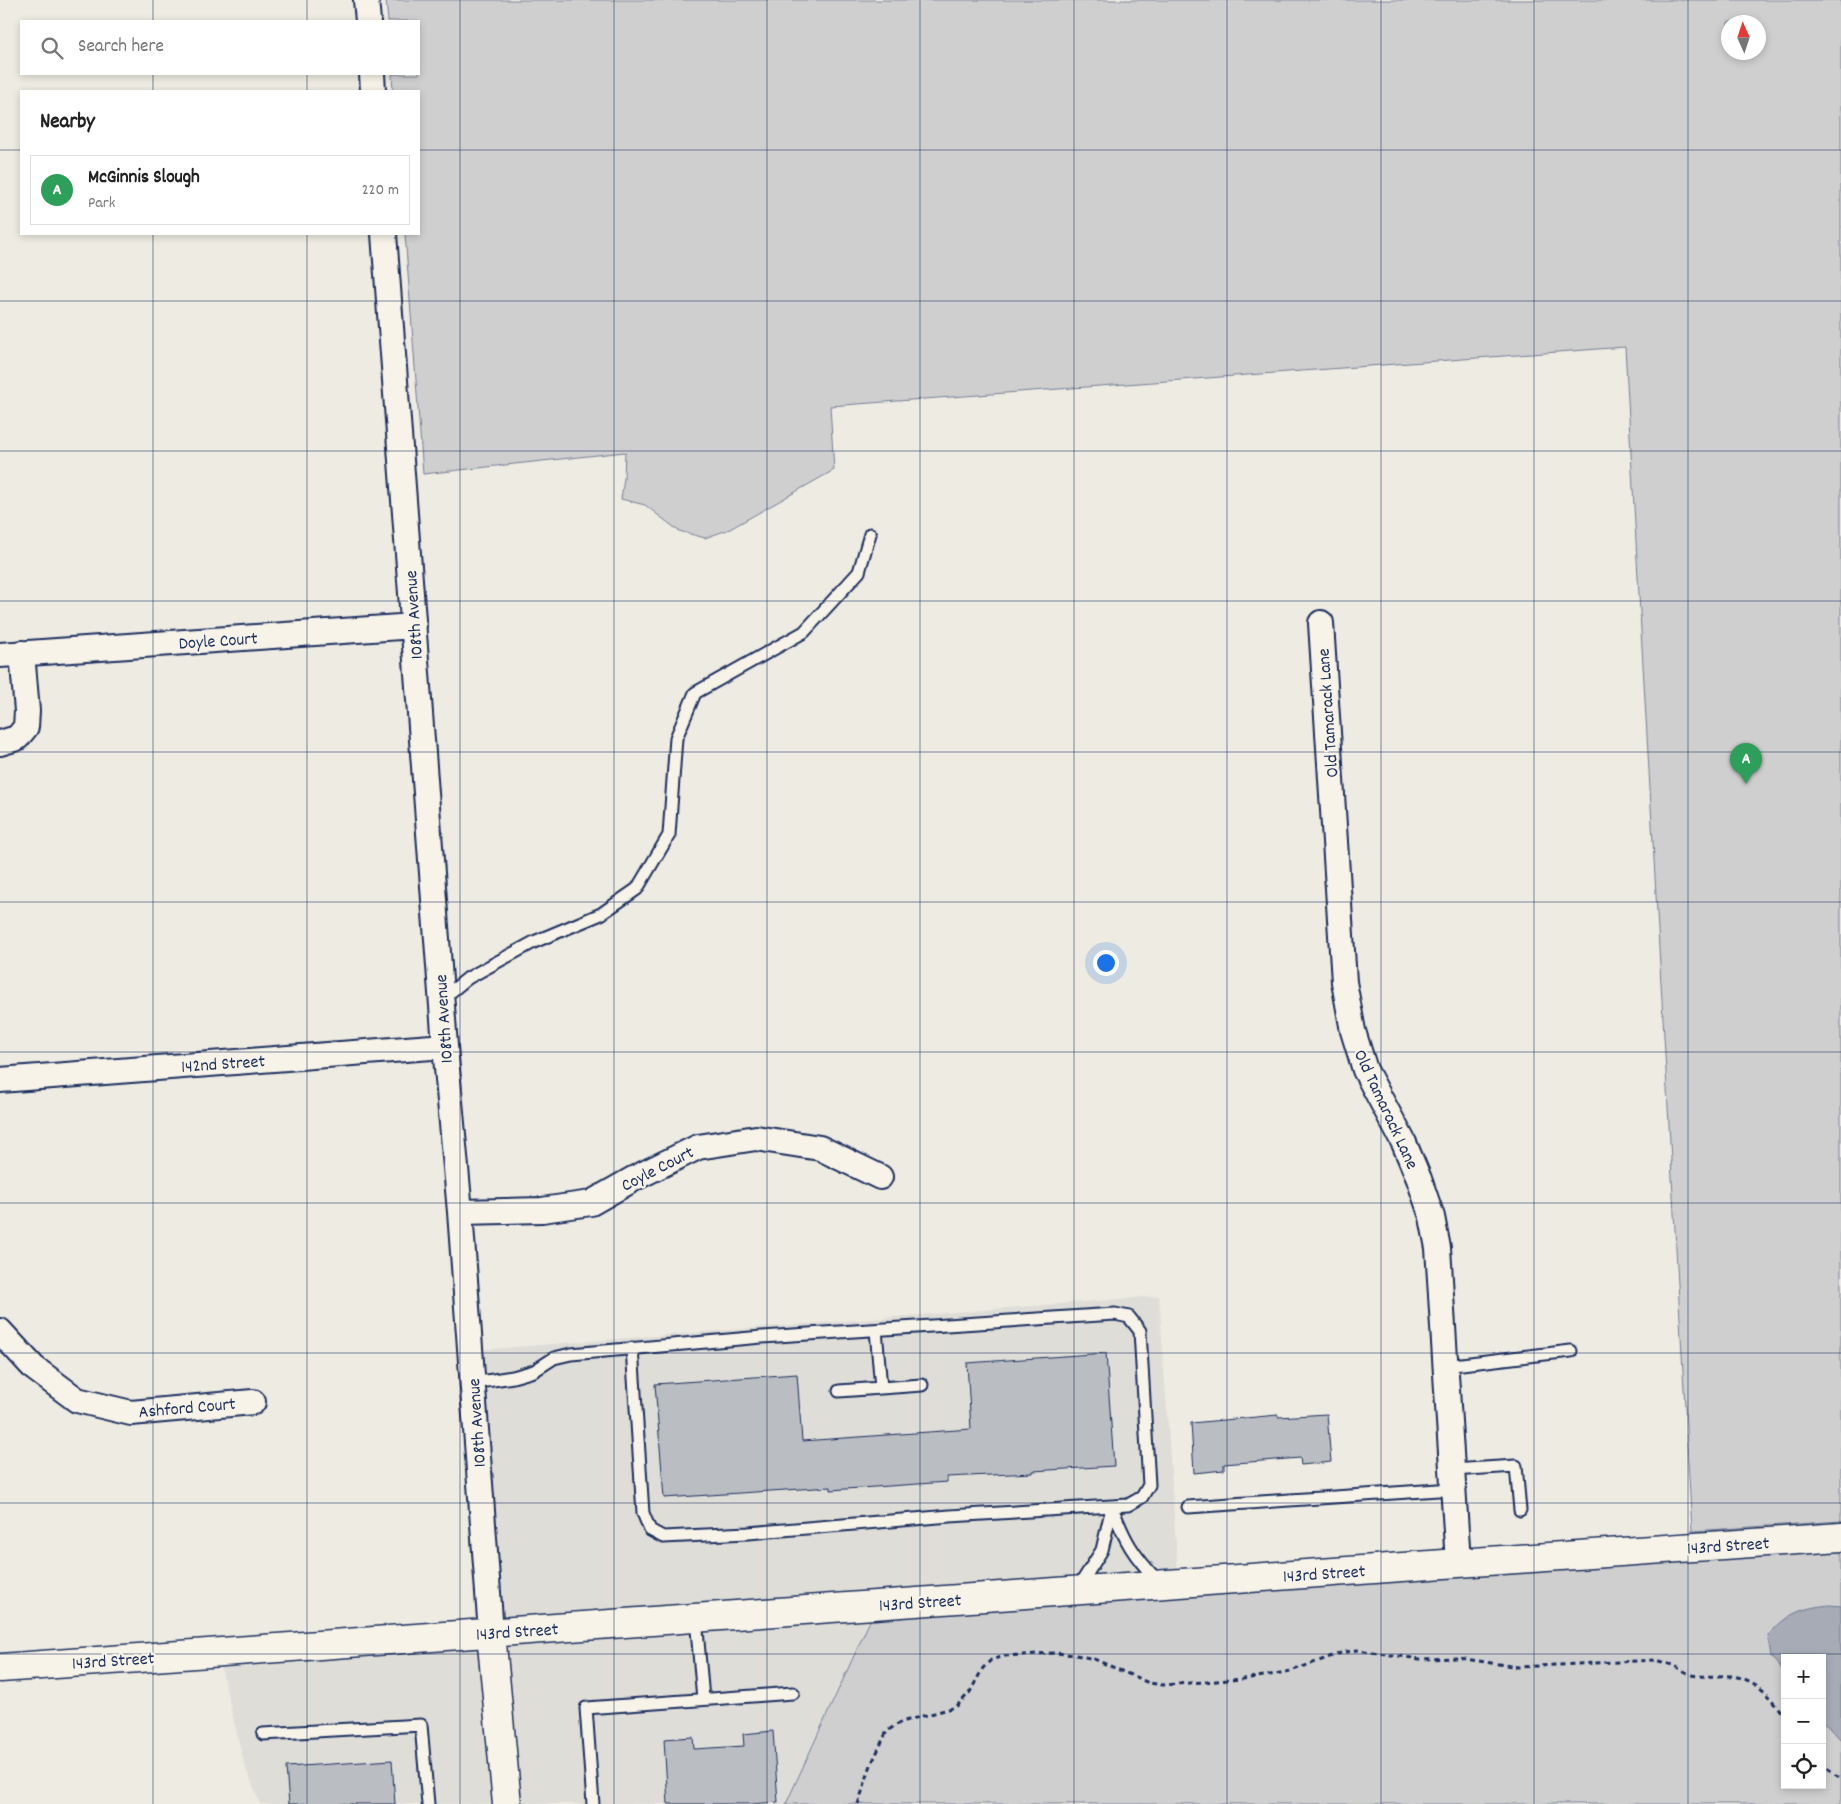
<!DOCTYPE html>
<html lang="en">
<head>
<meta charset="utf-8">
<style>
	:root { --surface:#fff; --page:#f6f6f6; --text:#222; --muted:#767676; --line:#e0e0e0; --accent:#111827 }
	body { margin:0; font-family:Dekko,sans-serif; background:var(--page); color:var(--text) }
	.controls { position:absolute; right:15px; bottom:15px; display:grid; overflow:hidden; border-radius:0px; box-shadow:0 2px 8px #0003 }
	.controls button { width:45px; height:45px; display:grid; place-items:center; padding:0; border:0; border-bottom:1px solid var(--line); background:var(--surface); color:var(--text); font:25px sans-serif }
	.compass { position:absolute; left:1721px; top:15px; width:45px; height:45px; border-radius:50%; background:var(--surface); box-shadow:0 2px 8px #0003; rotate:357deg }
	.you { position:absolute; left:1105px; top:962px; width:18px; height:18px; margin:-12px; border:4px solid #fff; border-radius:50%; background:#1a73e8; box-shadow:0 0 0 8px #1a73e833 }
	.badge { display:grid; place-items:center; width:32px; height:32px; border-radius:50%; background:var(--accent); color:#fff; font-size:16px; font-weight:700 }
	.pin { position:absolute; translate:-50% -41px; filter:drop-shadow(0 1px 2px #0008) }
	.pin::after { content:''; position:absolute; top:26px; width:18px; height:15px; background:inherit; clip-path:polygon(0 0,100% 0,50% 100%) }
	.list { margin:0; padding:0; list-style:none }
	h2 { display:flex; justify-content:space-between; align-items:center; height:65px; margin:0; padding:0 20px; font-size:21px }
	h2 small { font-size:16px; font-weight:400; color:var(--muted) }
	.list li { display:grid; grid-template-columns:32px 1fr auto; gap:15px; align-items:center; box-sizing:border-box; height:70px; margin:0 10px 10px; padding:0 10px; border:1px solid var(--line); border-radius:0px }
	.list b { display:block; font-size:19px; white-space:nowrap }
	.list p { margin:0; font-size:16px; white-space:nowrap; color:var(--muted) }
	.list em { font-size:16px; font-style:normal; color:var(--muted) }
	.icon { flex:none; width:28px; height:28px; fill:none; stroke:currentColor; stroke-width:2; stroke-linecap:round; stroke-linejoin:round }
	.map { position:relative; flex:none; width:1841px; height:1804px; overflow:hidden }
	.search { position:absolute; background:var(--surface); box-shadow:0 2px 8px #0003; left:20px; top:20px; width:400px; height:55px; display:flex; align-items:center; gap:12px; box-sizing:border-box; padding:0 18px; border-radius:0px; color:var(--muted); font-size:19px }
	.panel { position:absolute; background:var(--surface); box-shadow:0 2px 8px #0003; left:20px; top:90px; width:400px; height:145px; border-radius:0px }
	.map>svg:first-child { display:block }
	.built { fill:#deddd8 }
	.green { fill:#cfcfcf; stroke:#757f96; fill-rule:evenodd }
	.water { fill:#a6abb5; stroke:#6e7992 }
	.building { fill:#babdc2; stroke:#1b2f5e }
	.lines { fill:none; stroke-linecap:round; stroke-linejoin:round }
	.lane-casing { stroke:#1b2f5e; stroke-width:15 }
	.street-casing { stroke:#1b2f5e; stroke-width:28 }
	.secondary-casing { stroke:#1b2f5e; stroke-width:31 }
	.path { stroke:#1b2f5e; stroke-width:3; stroke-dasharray:5 4; stroke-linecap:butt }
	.lane { stroke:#f7f3e8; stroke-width:11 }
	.street { stroke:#f7f3e8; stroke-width:24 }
	.secondary { stroke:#f7f3e8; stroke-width:28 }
	.grid { fill:none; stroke:#1b2f5e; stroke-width:1; stroke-opacity:0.55 }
	.labels { text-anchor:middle; stroke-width:4.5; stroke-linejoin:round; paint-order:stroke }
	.street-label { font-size:18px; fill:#1b2f5e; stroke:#f7f3e8 }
</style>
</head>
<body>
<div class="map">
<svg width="1841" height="1804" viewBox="0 0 1841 1804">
	<rect width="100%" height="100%" fill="#eeebe2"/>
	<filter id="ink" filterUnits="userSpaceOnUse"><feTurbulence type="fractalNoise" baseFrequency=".02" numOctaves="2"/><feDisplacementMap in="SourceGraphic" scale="10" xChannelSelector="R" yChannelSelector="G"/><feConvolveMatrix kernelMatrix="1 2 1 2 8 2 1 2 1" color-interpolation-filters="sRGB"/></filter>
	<g filter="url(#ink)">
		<!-- built -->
		<path class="built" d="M 1159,1296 L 1178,1574 L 496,1626 L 477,1350 Z
			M 874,1612 L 786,1804 L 513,1804 L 498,1639 Z
			M 484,1640 L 499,1804 L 260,1804 L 244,1763 L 219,1659 Z"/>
		<!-- green -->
		<path class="green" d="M 386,0 L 1841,0 L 1841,1521 L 1692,1531 L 1625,347 L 830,406 L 834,470 L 730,529 L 705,538 L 679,531 L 645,505 L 621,499 L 624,478 L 625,452 L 423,474 L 405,234 L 419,234 L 419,91 L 393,91 L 392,74 L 419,74 L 419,21 L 388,21 ZM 1758,22 L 1758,52 L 1728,52 L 1728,22 Z
			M 1841,1547 L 1841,1804 L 786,1804 L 874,1612 ZM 1785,1658 L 1822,1658 L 1822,1785 L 1785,1785 Z"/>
		<!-- water -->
		<path class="water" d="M 1830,1605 L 1841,1606 L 1841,1740 L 1822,1719 L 1822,1658 L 1785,1658 L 1785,1673 L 1771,1657 L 1768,1636 C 1787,1613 1801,1608 1830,1605 Z"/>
		<!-- building -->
		<path class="building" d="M 1106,1353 L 1114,1466 L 1033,1471 L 1033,1473 L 947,1477 L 947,1482 L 831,1490 L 831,1487 L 664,1498 L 655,1384 L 797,1374 L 802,1441 L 971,1429 L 967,1363 Z
			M 1327,1414 L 1331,1462 L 1301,1465 L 1300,1458 L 1224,1464 L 1224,1470 L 1194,1473 L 1191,1423 L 1278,1415 L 1278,1417 Z
			M 773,1731 L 778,1802 L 751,1804 L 668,1804 L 664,1739 L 693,1737 L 694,1749 L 744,1746 L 743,1734 Z
			M 392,1760 L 395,1804 L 289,1804 L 286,1767 Z"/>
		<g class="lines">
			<defs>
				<path id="lane" d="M 442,999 L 468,978 L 534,942 L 601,914 L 637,889 L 669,835 L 676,738 L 695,693 L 804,632 L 859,572 L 870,534
					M 1445,1366 L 1571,1351
					M 473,1383 L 513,1377 L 534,1371 L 554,1358 L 571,1354 L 762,1337 L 1115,1314 L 1129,1317 L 1140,1331 L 1149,1485 L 1142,1497 L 1128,1505 L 950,1516 L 748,1533 L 663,1537 L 650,1530 L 643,1513 L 632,1348
					M 881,1388 L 922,1385
					M 839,1391 L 881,1388 L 876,1330
					M 1452,1470 L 1516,1466 L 1520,1510
					M 1188,1507 L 1453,1489
					M 1078,1588 L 1102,1550 L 1112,1507 C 1125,1541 1133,1555 1158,1581
					M 696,1618 L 703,1699
					M 263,1734 L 421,1725 L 428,1804
					M 593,1804 L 586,1708 L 793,1693"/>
				<path id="street" d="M 366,0 L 368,21
					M 372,74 L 373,91
					M 384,234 L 445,1046 L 460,1212 L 491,1633
					M 1321,623 L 1344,982 L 1353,1031 L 1365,1070 L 1404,1143 L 1419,1179 L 1432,1217 L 1438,1248 L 1458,1563
					M 0,655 L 414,626
					M 0,743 L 17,738 L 26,727 L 27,711 L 22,653
					M 0,1080 L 445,1046
					M 460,1212 L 542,1210 L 591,1203 L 635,1178 L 698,1147 L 756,1138 L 820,1148 L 880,1177
					M 0,1331 L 34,1368 L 77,1400 L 131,1413 L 253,1402"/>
				<path id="secondary" d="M 491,1633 L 507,1804
					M 0,1668 L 1458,1563 L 1841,1537"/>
			</defs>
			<!-- lane casing -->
			<use href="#lane" class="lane-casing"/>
			<!-- street casing -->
			<use href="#street" class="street-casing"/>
			<!-- secondary casing -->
			<use href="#secondary" class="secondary-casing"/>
			<!-- path -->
			<path class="path" d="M 1822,1762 L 1828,1770 L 1841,1778
				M 858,1804 L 871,1765 L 887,1731 L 901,1722 L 956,1707 L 970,1692 L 983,1668 L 991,1660 L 1004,1656 L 1054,1653 L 1076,1655 L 1094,1659 L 1149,1683 L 1163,1685 L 1243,1679 L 1270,1675 L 1291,1671 L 1341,1653 L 1357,1650 L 1420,1659 L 1459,1658 L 1518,1667 L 1656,1660 C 1662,1662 1669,1664 1675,1666 C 1680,1669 1686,1673 1692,1675 C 1705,1678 1718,1675 1731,1676 C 1755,1678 1772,1697 1785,1716"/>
			<!-- lane -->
			<use href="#lane" class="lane"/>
			<!-- street -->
			<use href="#street" class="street"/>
			<!-- secondary -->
			<use href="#secondary" class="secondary"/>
		</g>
	</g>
	<!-- grid -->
	<path class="grid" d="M 153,0 L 153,21M 307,0 L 307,21M 460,0 L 460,1804M 614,0 L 614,1804M 767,0 L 767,1804M 920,0 L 920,1804M 1074,0 L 1074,1804M 1227,0 L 1227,1804M 1381,0 L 1381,1804M 1534,0 L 1534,1804M 1688,0 L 1688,1804M 153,74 L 153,91M 307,74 L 307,91M 0,150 L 21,150M 419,150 L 1841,150M 153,234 L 153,1804M 307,234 L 307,1804M 0,301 L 1841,301M 0,451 L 1841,451M 0,601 L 1841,601M 0,752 L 1841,752M 0,902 L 1841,902M 0,1052 L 1841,1052M 0,1203 L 1841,1203M 0,1353 L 1841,1353M 0,1503 L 1841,1503M 0,1654 L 1841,1654"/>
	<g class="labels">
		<!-- street labels -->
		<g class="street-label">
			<text transform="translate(413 615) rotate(-94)" y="6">108th Avenue</text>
			<text transform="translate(218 640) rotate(-4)" y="6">Doyle Court</text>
			<text transform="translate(1327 713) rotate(-94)" y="6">Old Tamarack Lane</text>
			<text transform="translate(443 1019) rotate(-94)" y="6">108th Avenue</text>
			<text transform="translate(223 1063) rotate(-4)" y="6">142nd Street</text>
			<text transform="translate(1387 1109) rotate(65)" y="6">Old Tamarack Lane</text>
			<text transform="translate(657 1168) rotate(-27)" y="6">Coyle Court</text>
			<text transform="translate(187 1407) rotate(-5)" y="6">Ashford Court</text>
			<text transform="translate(476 1423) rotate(-94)" y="6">108th Avenue</text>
			<text transform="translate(1728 1545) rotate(-4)" y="6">143rd Street</text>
			<text transform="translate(1324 1573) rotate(-4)" y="6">143rd Street</text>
			<text transform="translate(920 1602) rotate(-4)" y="6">143rd Street</text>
			<text transform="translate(517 1631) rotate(-4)" y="6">143rd Street</text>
			<text transform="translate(113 1660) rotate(-4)" y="6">143rd Street</text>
		</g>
	</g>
</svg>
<div class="controls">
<button>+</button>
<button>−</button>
<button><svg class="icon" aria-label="locate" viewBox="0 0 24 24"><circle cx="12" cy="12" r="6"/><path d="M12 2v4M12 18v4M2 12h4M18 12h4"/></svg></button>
</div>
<svg class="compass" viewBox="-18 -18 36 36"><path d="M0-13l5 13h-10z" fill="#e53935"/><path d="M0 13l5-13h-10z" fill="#767676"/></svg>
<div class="you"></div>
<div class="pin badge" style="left:1746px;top:784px;background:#2e9e5b">A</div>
<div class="search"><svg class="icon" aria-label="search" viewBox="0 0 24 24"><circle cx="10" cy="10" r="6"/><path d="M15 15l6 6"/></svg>Search here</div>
<section class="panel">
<h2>Nearby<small></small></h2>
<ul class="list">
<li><span class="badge" style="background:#2e9e5b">A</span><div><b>McGinnis Slough</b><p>Park</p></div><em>220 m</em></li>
</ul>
</section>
</div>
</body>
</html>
